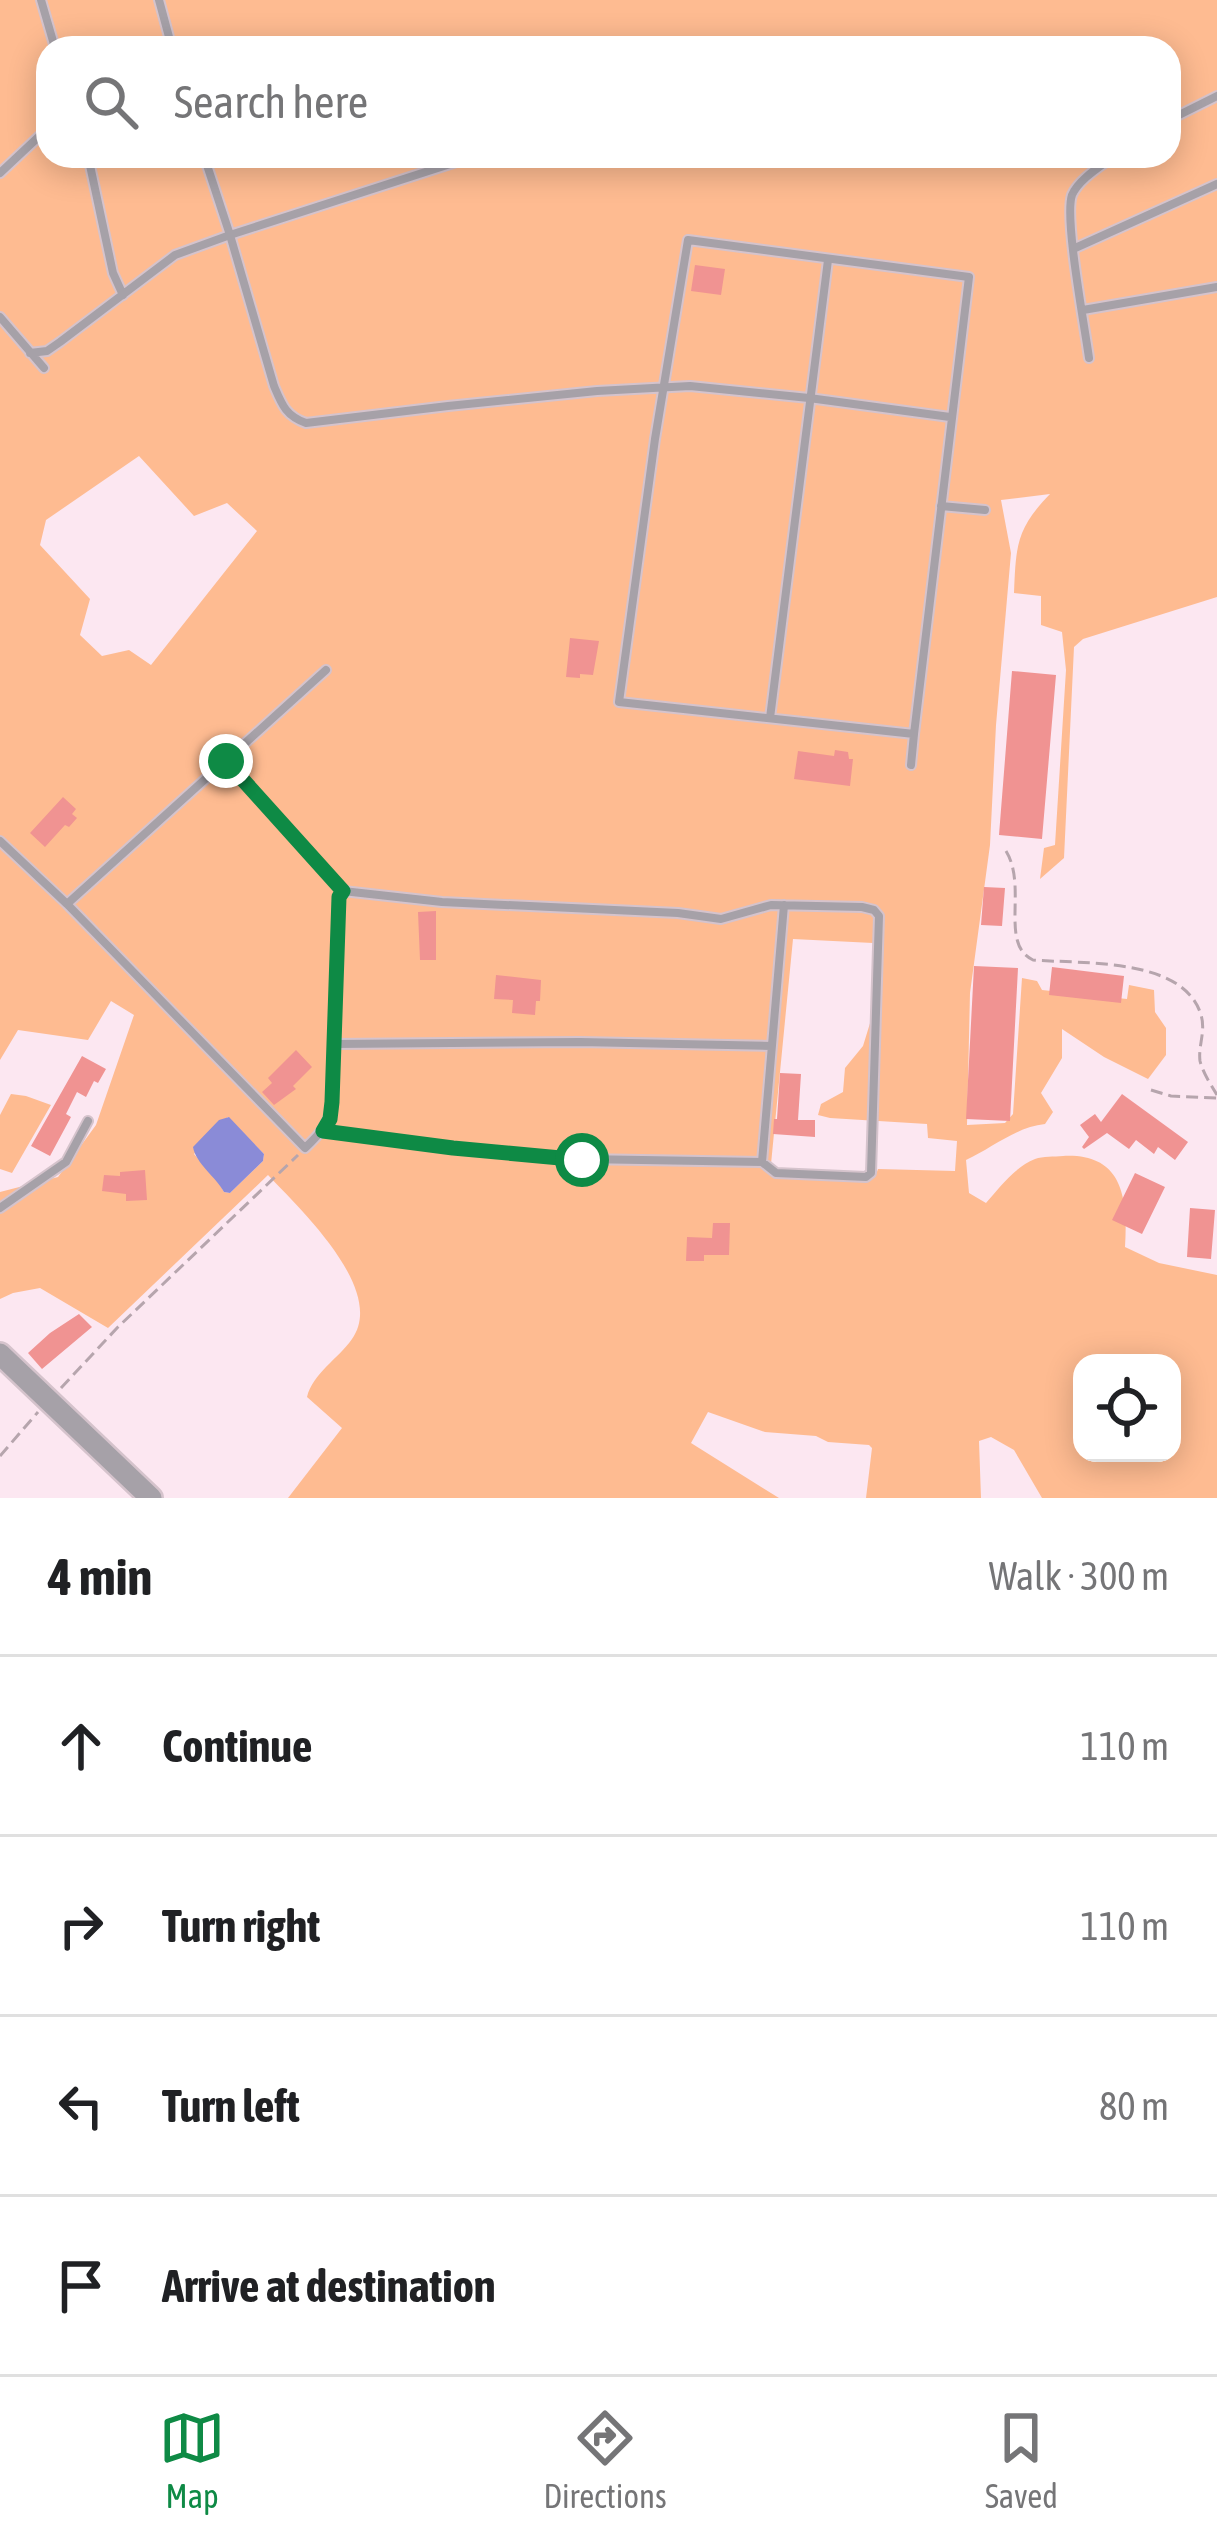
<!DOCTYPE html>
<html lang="en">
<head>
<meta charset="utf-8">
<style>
	:root { --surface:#fff; --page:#f2f2f2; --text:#202124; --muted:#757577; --line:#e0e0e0; --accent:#0e8a45 }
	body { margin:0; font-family:"Asap Condensed",sans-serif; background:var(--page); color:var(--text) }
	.controls { position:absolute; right:36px; bottom:36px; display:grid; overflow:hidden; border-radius:24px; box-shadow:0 6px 30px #0003 }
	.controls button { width:108px; height:108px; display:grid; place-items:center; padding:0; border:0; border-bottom:3px solid var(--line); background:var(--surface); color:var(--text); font:60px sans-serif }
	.stop { position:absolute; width:36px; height:36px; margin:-27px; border:9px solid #0e8a45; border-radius:50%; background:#fff }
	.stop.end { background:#0e8a45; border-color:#fff; box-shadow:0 3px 12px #0008 }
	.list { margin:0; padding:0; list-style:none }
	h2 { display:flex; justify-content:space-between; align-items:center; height:156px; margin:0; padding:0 48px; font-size:51px }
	h2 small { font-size:39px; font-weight:400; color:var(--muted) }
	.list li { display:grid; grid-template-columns:78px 1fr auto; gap:36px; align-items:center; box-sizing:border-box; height:180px; padding:0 48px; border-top:3px solid var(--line) }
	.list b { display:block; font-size:45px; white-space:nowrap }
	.list em { font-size:39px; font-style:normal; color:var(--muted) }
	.icon { flex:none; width:66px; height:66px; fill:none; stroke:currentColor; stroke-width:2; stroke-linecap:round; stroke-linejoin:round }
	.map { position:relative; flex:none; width:1217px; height:1498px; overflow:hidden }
	.search { position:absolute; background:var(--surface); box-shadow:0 6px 30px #0003; left:36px; right:36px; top:36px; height:132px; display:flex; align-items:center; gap:30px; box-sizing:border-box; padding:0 42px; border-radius:36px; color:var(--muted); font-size:45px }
	.sheet { height:876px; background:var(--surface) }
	nav { display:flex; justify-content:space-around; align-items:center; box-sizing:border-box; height:168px; border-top:3px solid var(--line); background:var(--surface); font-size:33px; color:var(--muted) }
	nav a { display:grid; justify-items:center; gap:6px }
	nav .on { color:var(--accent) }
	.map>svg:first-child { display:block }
	.green { fill:#febb91; fill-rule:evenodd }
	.water { fill:#8a8bd7 }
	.building { fill:#f09392 }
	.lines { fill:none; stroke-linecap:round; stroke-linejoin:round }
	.service-casing { stroke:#d5c3cc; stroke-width:12 }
	.tertiary-casing { stroke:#d5c3cc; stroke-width:26 }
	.path { stroke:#b6a5ad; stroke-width:3; stroke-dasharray:12 6; stroke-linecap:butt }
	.service { stroke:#a6a1a8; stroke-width:8 }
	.tertiary { stroke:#a6a1a8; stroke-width:21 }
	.route { stroke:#0e8a45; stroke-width:15 }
</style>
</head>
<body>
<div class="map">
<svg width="1217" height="1498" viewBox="0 0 1217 1498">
	<rect width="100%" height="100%" fill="#fce7f1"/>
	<!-- green -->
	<path class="green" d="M 0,0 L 1217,0 L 1217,597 L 1083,639 L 1074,647 L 1064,858 L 1040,879 L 1044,848 L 1055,845 L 1066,670 L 1062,632 L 1041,625 L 1041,596 L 1014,593 C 1016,546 1016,529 1050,494 L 1001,500 L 1011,553 L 996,725 L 990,845 L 970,993 L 967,1125 L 1005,1123 L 1013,1114 L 1022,978 L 1037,981 L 1042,990 L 1127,999 L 1129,985 L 1154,990 L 1155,1012 L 1166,1028 L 1166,1055 L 1148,1079 L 1104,1057 L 1062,1029 L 1062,1058 L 1041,1093 L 1053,1112 L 1045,1124 C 1016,1127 992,1148 966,1160 L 969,1193 L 986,1203 C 1000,1187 1015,1167 1035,1159 C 1043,1156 1054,1157 1063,1156 C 1123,1153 1128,1198 1125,1247 L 1159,1263 L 1217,1275 L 1217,1498 L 1042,1498 L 1014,1450 L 991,1437 L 979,1441 L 981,1498 L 866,1498 L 872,1448 L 869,1445 L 828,1442 L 816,1436 L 765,1432 L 708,1412 L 691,1443 L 779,1498 L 288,1498 L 342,1428 L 307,1397 C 313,1373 338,1359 352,1339 C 387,1290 299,1208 268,1175 L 108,1328 L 40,1288 L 13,1293 L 0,1299 L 0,1192 L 58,1177 L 96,1125 L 134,1015 L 111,1001 L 88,1040 L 18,1030 L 0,1060 ZM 48,48 L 1169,48 L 1169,156 L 48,156 ZM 139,456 L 194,516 L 227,503 L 257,531 L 151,665 L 129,650 L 102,656 L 80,635 L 90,599 L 40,545 L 46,520 ZM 793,939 L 873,943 L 871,1020 L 863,1046 L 845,1068 L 843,1092 L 821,1104 L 818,1115 L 830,1118 L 927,1124 L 928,1138 L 957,1141 L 955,1171 L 878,1169 L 875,1177 L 864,1182 L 785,1178 L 771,1164 ZM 228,1117 L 264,1154 L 263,1161 L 230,1193 L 224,1192 L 218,1181 L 194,1154 ZM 1082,1363 L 1172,1363 L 1172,1453 L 1082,1453 Z
		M 11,1094 L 26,1096 L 51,1105 L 12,1173 L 0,1169 L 0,1115 Z"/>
	<!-- water -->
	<path class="water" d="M 229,1117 L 264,1154 L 263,1161 L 230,1193 L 224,1192 C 216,1177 196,1164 193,1147 L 219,1120 Z"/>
	<!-- building -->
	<path class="building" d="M 695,265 L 725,269 L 721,295 L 691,291 Z
		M 570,638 L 599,641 L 593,675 L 580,674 L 580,678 L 566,677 Z
		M 1012,671 L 1056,675 L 1042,839 L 999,835 Z
		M 835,750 L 848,752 L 849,759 L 853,759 L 850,786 L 794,779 L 798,751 L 834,756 Z
		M 63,797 L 76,809 L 72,814 L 77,818 L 69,827 L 65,825 L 45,847 L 30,833 Z
		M 984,887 L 1005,888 L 1002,926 L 981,925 Z
		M 436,911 L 436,960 L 420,960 L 418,912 Z
		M 974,966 L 1018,968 L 1010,1121 L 966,1119 Z
		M 1052,967 L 1124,976 L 1121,1003 L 1049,995 Z
		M 496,975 L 541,980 L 540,1001 L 536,1001 L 535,1015 L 512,1013 L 513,1000 L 494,999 Z
		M 296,1050 L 312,1067 L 293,1086 L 296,1089 L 274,1105 L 262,1092 L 272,1083 L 268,1078 Z
		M 82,1056 L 106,1069 L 98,1083 L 94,1081 L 86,1097 L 77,1092 L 66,1114 L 71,1117 L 50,1156 L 31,1146 Z
		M 780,1073 L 801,1074 L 798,1120 L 815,1120 L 815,1137 L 773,1134 L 774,1119 L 777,1119 Z
		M 1122,1094 L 1188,1142 L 1175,1160 L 1158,1147 L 1154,1154 L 1136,1140 L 1129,1149 L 1107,1133 L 1084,1149 L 1082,1147 L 1089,1137 L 1080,1125 L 1095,1114 L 1101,1122 Z
		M 145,1170 L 147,1200 L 126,1201 L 126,1194 L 102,1191 L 104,1175 L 120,1176 L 120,1172 Z
		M 1135,1173 L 1165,1187 L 1142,1234 L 1112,1220 Z
		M 1190,1208 L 1215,1210 L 1211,1259 L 1187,1257 Z
		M 713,1223 L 730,1223 L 729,1255 L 704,1255 L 704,1261 L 686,1261 L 687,1237 L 712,1238 Z
		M 79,1314 L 92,1327 L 42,1369 L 28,1353 L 50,1333 Z"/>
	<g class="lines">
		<defs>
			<path id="service" d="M 41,0 L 55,48
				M 159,0 L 172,48
				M 1169,120 L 1217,96
				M 88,156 L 113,273 L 123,295
				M 204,156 L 230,235 L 274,386 C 282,405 286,416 306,423 L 448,406 L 597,391 L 690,386 L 809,398 L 950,417
				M 0,173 L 48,128
				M 688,240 L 969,277 L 914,734 L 619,702 L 655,439 Z
				M 1073,249 L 1217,184
				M 1083,310 L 1217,287
				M 0,317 L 44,368
				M 30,353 L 47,351 L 60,342 L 175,255 L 230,235 L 475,156
				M 1089,358 C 1085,328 1064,218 1072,195 C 1079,179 1101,166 1114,156
				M 941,506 L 985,510
				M 770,718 L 828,260
				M 226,761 L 343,891 L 442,902 L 678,913 L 721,919 L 771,905 L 862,907 L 874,910 L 879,916 L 871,1173 L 866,1177 L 776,1173 L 762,1162 L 582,1159 L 453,1148 L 323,1131
				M 911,765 L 914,734
				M 0,841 L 67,904 L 305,1148 C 321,1133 329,1124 332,1103 L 339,897 L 343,891
				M 67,904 L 326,670
				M 334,1044 L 580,1042 L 771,1046
				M 762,1162 L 784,905
				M 0,1208 L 66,1162 L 88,1121"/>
			<path id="tertiary" d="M 0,1354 L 151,1498"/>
		</defs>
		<!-- service casing -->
		<use href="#service" class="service-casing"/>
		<!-- tertiary casing -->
		<use href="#tertiary" class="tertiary-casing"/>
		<!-- path -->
		<path class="path" d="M 1006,851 C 1028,887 999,944 1033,960 C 1082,964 1184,957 1201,1015 C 1206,1031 1198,1046 1200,1061 C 1203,1073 1211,1085 1217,1095
			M 1151,1090 L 1171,1096 L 1217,1098
			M 61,1388 L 117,1328 L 298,1155
			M 0,1456 L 38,1412"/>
		<!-- service -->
		<use href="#service" class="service"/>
		<!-- tertiary -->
		<use href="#tertiary" class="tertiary"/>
	</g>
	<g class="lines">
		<!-- route -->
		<path class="route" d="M 226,761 L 343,891 L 339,897 L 332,1102 L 330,1119 L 323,1131 L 453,1148 L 582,1160"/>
	</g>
</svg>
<div class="controls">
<button><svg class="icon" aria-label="locate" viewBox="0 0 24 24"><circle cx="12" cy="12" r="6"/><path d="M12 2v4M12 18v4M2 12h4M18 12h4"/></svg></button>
</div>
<div class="stop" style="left:582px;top:1160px"></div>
<div class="stop end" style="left:226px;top:761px"></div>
<div class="search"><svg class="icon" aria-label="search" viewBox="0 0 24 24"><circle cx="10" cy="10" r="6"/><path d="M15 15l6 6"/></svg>Search here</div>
</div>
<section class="sheet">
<h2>4 min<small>Walk · 300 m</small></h2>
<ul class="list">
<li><svg class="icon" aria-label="ahead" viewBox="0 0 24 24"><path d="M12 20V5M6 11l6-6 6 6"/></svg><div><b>Continue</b></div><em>110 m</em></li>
<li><svg class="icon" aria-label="right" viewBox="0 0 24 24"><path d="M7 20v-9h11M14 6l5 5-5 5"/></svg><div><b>Turn right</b></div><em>110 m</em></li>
<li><svg class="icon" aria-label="left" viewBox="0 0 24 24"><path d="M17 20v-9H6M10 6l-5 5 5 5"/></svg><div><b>Turn left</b></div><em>80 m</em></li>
<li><svg class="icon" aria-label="arrive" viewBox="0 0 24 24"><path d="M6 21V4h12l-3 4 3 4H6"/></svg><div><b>Arrive at destination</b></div></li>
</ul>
</section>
<nav>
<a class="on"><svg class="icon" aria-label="map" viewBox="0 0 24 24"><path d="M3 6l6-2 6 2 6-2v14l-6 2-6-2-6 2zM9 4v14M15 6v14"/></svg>Map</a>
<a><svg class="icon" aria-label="directions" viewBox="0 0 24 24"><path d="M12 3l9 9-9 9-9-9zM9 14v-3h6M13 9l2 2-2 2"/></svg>Directions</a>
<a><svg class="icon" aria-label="saved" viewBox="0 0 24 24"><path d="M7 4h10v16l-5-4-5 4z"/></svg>Saved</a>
</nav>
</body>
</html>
